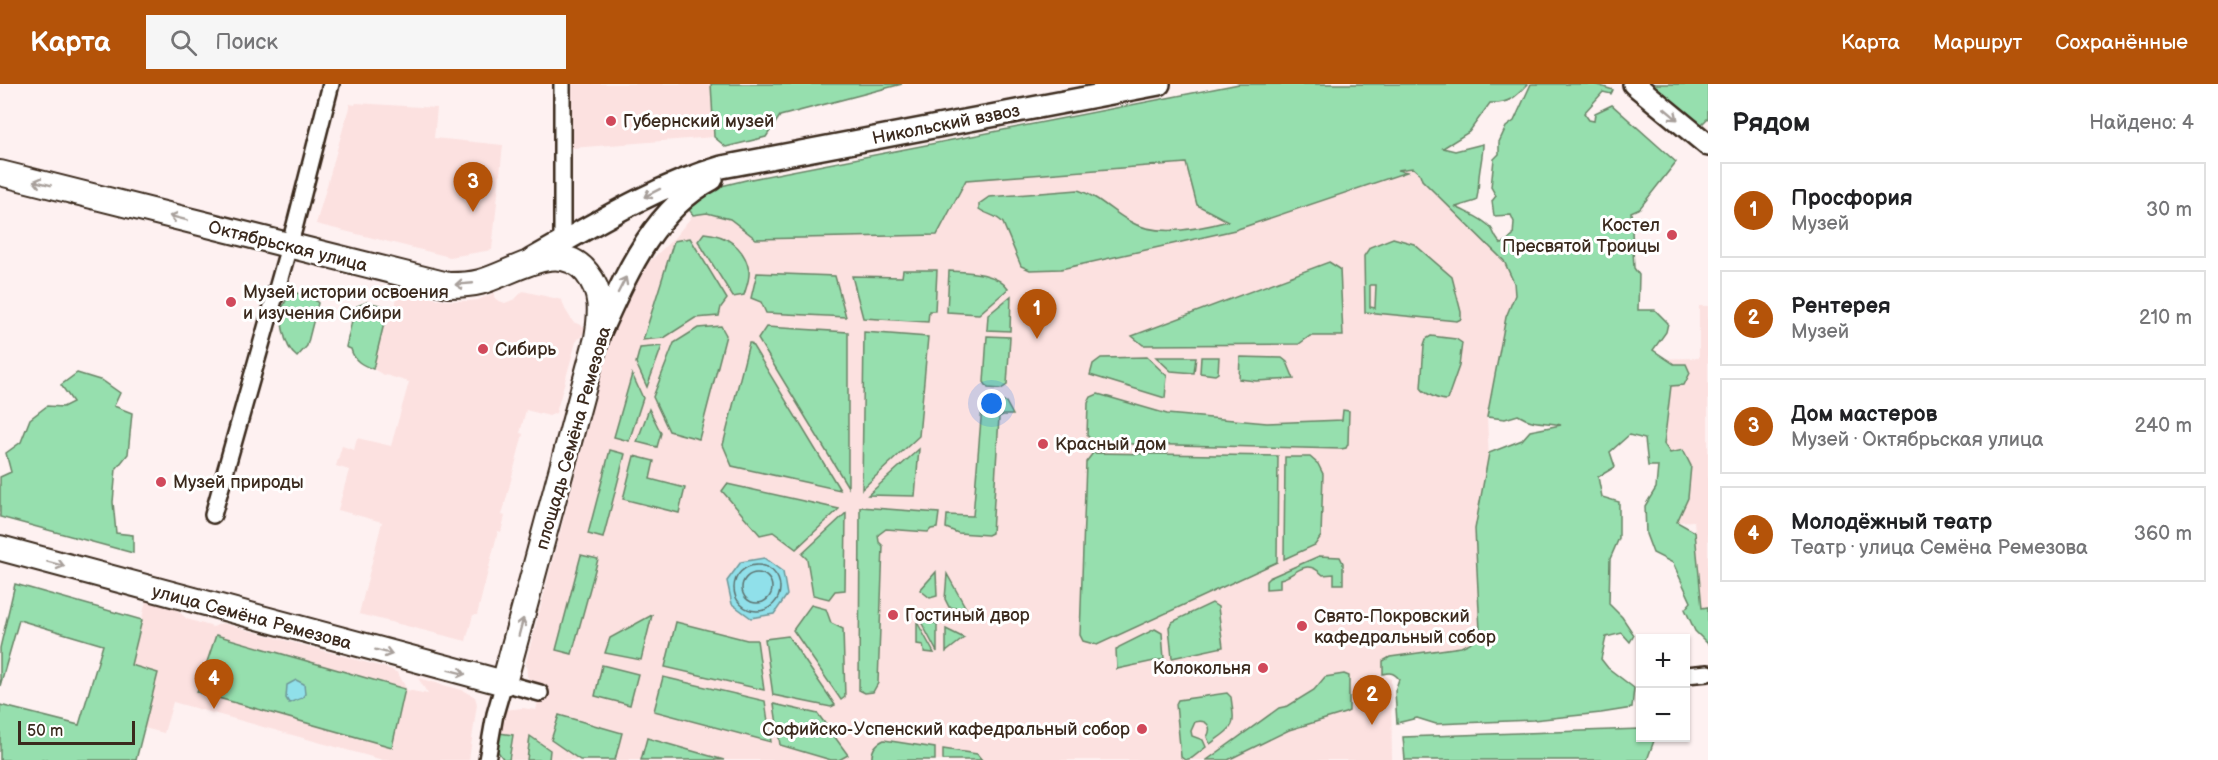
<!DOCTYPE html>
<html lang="ru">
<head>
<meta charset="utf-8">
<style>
	:root { --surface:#fff; --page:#f6f6f6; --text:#202124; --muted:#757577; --line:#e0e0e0; --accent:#b45309 }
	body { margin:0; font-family:"Balsamiq Sans",sans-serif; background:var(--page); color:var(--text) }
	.controls { position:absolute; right:18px; bottom:18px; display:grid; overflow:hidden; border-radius:0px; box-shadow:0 2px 4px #0004 }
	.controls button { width:54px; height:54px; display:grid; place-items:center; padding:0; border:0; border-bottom:2px solid var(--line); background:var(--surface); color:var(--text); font:30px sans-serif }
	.scale { position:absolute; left:18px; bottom:15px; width:117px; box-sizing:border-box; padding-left:6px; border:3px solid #3b2a1e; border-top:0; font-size:16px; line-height:21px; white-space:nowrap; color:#3b2a1e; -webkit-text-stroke:4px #fff; paint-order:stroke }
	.you { position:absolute; left:992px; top:320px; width:21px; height:21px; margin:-15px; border:4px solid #fff; border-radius:50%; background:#1a73e8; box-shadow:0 0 0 9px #1a73e833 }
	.badge { display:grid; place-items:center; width:39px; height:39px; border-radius:50%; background:var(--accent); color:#fff; font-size:20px; font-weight:700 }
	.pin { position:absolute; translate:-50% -50px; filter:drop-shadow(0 2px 3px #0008) }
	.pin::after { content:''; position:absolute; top:32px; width:21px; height:18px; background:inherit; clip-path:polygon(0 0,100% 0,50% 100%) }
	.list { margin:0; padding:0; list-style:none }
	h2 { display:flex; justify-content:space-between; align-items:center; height:78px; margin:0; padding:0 24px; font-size:26px }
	h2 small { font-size:20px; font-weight:400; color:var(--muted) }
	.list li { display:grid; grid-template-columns:39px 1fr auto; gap:18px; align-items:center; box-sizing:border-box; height:96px; margin:0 12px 12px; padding:0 12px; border:2px solid var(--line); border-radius:0px }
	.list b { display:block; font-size:22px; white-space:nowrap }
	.list p { margin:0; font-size:20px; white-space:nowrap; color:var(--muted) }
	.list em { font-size:20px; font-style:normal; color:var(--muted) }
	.icon { flex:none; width:33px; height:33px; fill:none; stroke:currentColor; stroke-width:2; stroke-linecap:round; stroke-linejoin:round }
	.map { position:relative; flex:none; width:1708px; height:676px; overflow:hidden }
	header { display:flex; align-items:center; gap:36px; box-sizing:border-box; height:84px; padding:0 30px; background:var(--accent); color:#fff }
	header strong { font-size:28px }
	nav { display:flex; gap:33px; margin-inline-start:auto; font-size:21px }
	.search { width:420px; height:54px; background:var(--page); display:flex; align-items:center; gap:15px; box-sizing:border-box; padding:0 21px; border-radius:0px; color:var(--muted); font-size:22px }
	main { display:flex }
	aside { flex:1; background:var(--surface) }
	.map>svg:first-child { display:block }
	.built { fill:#fce1e0 }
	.green { fill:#96dfae; stroke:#688466; stroke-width:1.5; fill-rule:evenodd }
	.water { fill:#90e0ea; stroke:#6e9798; stroke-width:1.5 }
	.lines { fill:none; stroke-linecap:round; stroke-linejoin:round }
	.shore { stroke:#5d7370; stroke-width:1.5 }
	.street-casing { stroke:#3b2a1e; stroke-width:20 }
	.secondary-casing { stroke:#3b2a1e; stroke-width:26 }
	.primary-casing { stroke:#3b2a1e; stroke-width:28 }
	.street { stroke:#fff; stroke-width:15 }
	.secondary { stroke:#fff; stroke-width:21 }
	.primary { stroke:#fff; stroke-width:24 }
	.oneway { stroke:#a79f9a }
	.poi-dot { fill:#d1495b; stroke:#fff; stroke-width:2 }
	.labels { text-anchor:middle; stroke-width:6; stroke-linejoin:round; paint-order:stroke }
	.poi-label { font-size:18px; fill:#3b2a1e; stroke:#fff; text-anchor:start }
	.street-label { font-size:18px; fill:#3b2a1e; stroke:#fff }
</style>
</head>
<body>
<header>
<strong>Карта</strong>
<div class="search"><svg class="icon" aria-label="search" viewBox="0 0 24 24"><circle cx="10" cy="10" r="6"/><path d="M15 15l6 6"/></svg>Поиск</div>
<nav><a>Карта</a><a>Маршрут</a><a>Сохранённые</a></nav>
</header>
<main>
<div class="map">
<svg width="1708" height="676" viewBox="0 0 1708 676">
	<rect width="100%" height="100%" fill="#fef1f1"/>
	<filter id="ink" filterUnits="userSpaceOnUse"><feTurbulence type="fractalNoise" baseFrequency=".0167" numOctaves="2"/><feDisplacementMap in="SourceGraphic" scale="12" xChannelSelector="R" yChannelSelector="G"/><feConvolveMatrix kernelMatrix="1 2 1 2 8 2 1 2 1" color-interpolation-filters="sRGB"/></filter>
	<g filter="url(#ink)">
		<!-- built -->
		<path class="built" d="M 569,0 L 711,0 L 714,53 L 571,64 Z
			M 356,19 L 437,24 L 434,54 L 503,61 L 492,166 L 450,173 L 316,140 L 350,20 L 355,21 Z
			M 1186,79 L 1197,121 L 1229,138 L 1403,84 L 1413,84 L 1420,90 L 1422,97 L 1504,177 L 1510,189 L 1515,211 L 1506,233 L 1487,333 L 1489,375 L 1475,445 L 1480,547 L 1470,559 L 1461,563 L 1390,573 L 1383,590 L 1391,595 L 1392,676 L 504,676 L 496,665 L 505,626 L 522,624 L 536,626 L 542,601 L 530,597 L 527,592 L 526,578 L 613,247 L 627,212 L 643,184 L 675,153 L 693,131 L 707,129 L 730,135 L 756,155 L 965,96 Z
			M 391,201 L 441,216 L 468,217 L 478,216 L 494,209 L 494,213 L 497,216 L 505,219 L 515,215 L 523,207 L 562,216 L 565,225 L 573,238 L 588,244 L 576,258 L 556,329 L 549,332 L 526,326 L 520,349 L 523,350 L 502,431 L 505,432 L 501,448 L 498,447 L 477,531 L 473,531 L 466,557 L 359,530 L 382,438 L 338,426 L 349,386 L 336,382 L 342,362 L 354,366 L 357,354 L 391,362 L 409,298 L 382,290 L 373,285 L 388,223 L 395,225 L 397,212 Z
			M 1699,222 L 1708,222 L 1708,523 L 1702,524 L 1694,437 L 1677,438 L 1673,381 L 1648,382 L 1637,275 L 1699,274 Z
			M 146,517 L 177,526 L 187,535 L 213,543 L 222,539 L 390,585 L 398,589 L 407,606 L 428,610 L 418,594 L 465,607 L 475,613 L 477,620 L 469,676 L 383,676 L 173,618 L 164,649 L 144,644 L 158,589 L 131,581 Z"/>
		<!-- green -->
		<path class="green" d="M 711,0 L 902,0 L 780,32 L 766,53 L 726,63 L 714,53 Z
			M 1239,0 L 1528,0 C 1516,13 1509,20 1490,19 L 1469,48 L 1443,64 L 1455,67 L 1483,60 C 1483,71 1480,82 1479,93 C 1478,102 1479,109 1476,117 L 1456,123 C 1467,129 1483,134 1491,144 C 1495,149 1495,156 1502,160 L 1513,152 L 1514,138 L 1511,131 L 1494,132 L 1492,117 L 1496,112 L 1491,103 L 1494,75 L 1499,70 L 1499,58 L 1506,43 L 1514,37 L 1531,0 L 1594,0 L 1613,6 L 1611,10 L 1603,8 L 1584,29 L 1589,36 L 1594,37 L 1595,29 L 1612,21 L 1676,78 L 1640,124 L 1631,128 L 1634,184 L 1639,191 L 1638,226 L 1655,226 L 1668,239 L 1666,248 L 1653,266 L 1674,280 L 1686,280 L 1690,289 L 1684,301 L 1671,302 L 1664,360 L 1670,369 L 1683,366 L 1691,382 L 1688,414 L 1677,438 L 1695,448 L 1702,524 L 1708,523 L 1708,560 L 1695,547 L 1685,525 L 1691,518 L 1673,479 L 1653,469 L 1646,450 L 1645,422 L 1656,404 L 1658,382 L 1648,382 L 1645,355 L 1629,351 L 1610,368 L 1615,383 L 1598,393 L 1602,413 L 1619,418 L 1619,454 L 1610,475 L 1609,520 L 1622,533 L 1634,551 L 1630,558 L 1622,549 L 1606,553 L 1601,575 L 1608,584 L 1634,604 L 1632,624 L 1601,629 L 1533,636 L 1436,640 L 1417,634 L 1397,639 L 1395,607 L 1399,595 C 1394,589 1391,588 1383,590 L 1383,577 L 1390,573 L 1461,563 L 1470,559 L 1480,547 L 1475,445 L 1489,369 L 1522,356 L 1530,347 L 1561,341 C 1543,337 1534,341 1518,331 L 1505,335 L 1487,333 L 1506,233 L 1515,211 L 1514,199 L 1504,177 L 1422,96 L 1420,90 L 1413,84 L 1397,86 L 1407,88 L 1235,146 L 1061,185 L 1030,186 L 1021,182 L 1003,139 C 997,131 987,131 979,125 L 979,120 L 989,113 L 1078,106 C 1098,112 1111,127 1129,137 C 1156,154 1199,145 1228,137 L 1197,121 L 1186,79 L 966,96 L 937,151 L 756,155 L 730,135 L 707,129 L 693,131 L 687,123 L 709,105 L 746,96 Z
			M 1651,0 L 1708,0 L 1708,34 L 1701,41 Z
			M 704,149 C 727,151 745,163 749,187 C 750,195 746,204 744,211 L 733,213 L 698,157 Z
			M 690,154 L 727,215 L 721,223 L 719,232 L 695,234 L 664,254 L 643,256 L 674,157 Z
			M 1393,154 L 1414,160 L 1452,193 L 1461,228 L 1461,235 L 1457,237 L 1365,228 L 1364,172 L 1370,163 ZM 1370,201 L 1376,201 L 1375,224 L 1370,223 Z
			M 1329,178 L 1340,185 L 1343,252 L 1310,252 L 1299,260 L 1143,261 L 1132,252 Z
			M 903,186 L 937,186 L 935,227 L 929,227 L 928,238 L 863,234 L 852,192 L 902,193 Z
			M 949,187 C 968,188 996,188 1008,205 L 979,230 L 947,228 Z
			M 757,189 L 835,192 L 846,233 L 766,229 L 761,218 L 751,214 Z
			M 295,209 L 310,211 L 318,219 L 307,262 L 297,273 C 284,263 276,229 287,215 C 290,212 293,211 295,209 Z
			M 1011,212 L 1010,247 L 987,246 L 988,231 Z
			M 367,218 L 388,223 L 373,285 C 362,281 354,277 351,265 L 346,263 L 355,223 Z
			M 721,242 L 726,251 L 699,355 L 669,347 L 653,313 L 674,259 L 698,244 Z
			M 766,243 L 848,248 L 848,403 L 758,255 Z
			M 864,248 L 928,253 L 919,352 L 862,405 Z
			M 987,252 L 1010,253 L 1007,301 L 1001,305 L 988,304 L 984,298 Z
			M 1431,252 L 1456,255 L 1462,259 L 1459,282 L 1447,316 C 1439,316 1425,310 1421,304 L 1424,261 L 1426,255 Z
			M 749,259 L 751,259 L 840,406 L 732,382 L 723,361 Z
			M 662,262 L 647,303 L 636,279 L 640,264 Z
			M 1147,273 L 1167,292 L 1165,314 L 1090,291 L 1093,280 L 1101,274 Z
			M 1156,273 L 1196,273 L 1194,289 L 1171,287 Z
			M 1201,273 L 1219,273 L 1218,289 L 1215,291 L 1200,289 Z
			M 1240,273 L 1282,274 L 1287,278 L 1294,295 L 1256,297 L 1239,295 Z
			M 77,289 L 103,297 L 120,309 L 114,322 L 132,329 L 128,370 L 116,385 L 113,418 L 116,449 L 133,451 L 133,469 L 0,433 L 0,393 L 11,388 L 6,369 L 21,358 L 30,335 L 47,322 L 63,323 L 73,318 L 61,301 Z
			M 632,290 L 643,314 L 629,357 L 614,353 Z
			M 1098,310 L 1167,330 L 1267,339 L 1342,336 L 1343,326 L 1349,327 L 1348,360 L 1346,364 L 1341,365 L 1093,359 L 1087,351 L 1088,319 L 1091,313 Z
			M 993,318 L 1006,318 L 1013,331 L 1003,331 L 999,333 L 992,449 L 988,451 L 958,449 L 946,444 L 947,431 L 973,432 L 982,323 Z
			M 649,325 L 661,349 L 657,363 L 637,358 Z
			M 919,365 L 915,412 L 868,411 Z
			M 610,366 L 625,370 L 603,454 L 588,450 Z
			M 1093,369 L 1278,372 L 1277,478 L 1097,561 L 1083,557 L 1080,551 L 1086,378 Z
			M 634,372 L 654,377 L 650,395 L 685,404 L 679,429 L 623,415 Z
			M 1285,373 L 1310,373 L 1318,380 L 1323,390 L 1321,452 L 1315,461 L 1284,475 Z
			M 727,400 L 839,425 L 796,465 L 773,448 L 760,451 L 722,407 Z
			M 860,423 L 939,429 L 937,444 L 931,445 L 928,448 L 886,445 L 878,451 L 879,458 L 883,462 L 878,599 L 873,608 L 865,609 L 859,606 Z
			M 846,429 L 845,506 L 835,507 L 829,515 L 813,511 L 807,475 L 802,470 Z
			M 581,471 L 598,475 L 572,570 L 556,566 Z
			M 1319,472 L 1340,473 L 1343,479 L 1343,500 L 1334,500 L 1334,490 L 1323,491 C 1304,472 1297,492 1280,495 L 1280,504 L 1266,505 L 1266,497 L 1269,494 Z
			M 936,488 L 937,512 L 930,514 L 920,506 Z
			M 947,490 L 967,526 L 949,523 L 945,515 Z
			M 15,500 L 142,536 L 131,581 L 158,589 L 136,676 L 0,676 L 0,621 L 79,641 L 103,561 L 19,536 L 0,602 L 0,564 Z
			M 1212,519 L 1218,523 L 1223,563 L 1172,574 L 1169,543 L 1172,538 Z
			M 811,521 L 826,525 L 831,539 L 843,545 L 845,613 L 841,616 L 793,546 Z
			M 652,531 L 641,576 L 605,569 L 610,554 Z
			M 918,532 L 937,540 L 937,568 Z
			M 676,538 L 747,556 L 757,556 L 764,606 L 665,583 Z
			M 917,538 L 934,569 L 924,568 L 923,561 L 917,560 Z
			M 946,545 L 964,554 L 946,568 Z
			M 1155,545 L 1162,549 L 1164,575 L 1117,585 L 1116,566 L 1119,563 Z
			M 216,551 L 405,605 L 392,663 L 197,608 Z
			M 788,552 L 835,621 L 831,623 L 773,611 L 765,555 Z
			M 602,581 L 638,590 L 630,621 L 595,612 Z
			M 1344,590 L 1349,592 L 1349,627 L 1345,629 L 1289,646 L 1228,676 L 1207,676 L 1279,624 L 1288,622 L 1314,606 L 1325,593 Z
			M 663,593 L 765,617 L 771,658 L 654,627 Z
			M 1227,609 L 1231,613 C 1235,644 1236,641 1210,660 L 1207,653 C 1213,643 1207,635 1195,638 L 1191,647 L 1192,652 L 1203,656 L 1206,663 L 1192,674 L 1185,676 L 1181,673 L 1176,620 L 1178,616 Z
			M 774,620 L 818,630 L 848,671 L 839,676 L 831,676 L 780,661 Z
			M 559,631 L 622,649 L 615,676 L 580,676 L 551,656 Z
			M 1640,645 L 1640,654 L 1655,654 L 1647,676 L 1405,676 L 1403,653 Z
			M 499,649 L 513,651 L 509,676 L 504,676 L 496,665 Z
			M 530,652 L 550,666 L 549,676 L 527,676 Z
			M 647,654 L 724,676 L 641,676 Z
			M 884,656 L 935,664 L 935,676 L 872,676 C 871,666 875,660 884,656 Z
			M 943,665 L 977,670 L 982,676 L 943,676 Z"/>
		<!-- water -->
		<path class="water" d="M 764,474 L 783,488 L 787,511 L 774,530 L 751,534 L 732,520 L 727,497 L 741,478 Z
			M 296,596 L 304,600 L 305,610 L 302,614 L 289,619 L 286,614 L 287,601 Z"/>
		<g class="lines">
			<!-- shore -->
			<path class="shore" d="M734 504a23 23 0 1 1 46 0a23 23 0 1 1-46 0Z
				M742 504a15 15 0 1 1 30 0a15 15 0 1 1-30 0Z"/>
			<defs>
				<path id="street" d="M 562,0 L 562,158
					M 213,431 L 295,141 L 331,0
					M 1686,591 L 1708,589
					M 487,676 L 495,630 L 504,599 L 540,609"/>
				<path id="secondary" d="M 1634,0 L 1708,61
					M 531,176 C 593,141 653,103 722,83 L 1159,0
					M 600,248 C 626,191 653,126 712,95"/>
				<path id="primary" d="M 0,89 L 448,201 C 459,201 469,201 480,198 C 512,190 559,153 587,189 C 603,209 601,230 597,254 L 504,599 L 0,464"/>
			</defs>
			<!-- street casing -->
			<use href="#street" class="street-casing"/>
			<!-- secondary casing -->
			<use href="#secondary" class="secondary-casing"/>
			<!-- primary casing -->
			<use href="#primary" class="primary-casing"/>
			<!-- street -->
			<use href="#street" class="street"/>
			<!-- secondary -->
			<use href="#secondary" class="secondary"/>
			<!-- primary -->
			<use href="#primary" class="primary"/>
		</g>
		<!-- one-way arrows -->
		<defs><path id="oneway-shaft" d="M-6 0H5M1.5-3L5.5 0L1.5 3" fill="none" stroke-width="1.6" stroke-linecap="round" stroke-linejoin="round" transform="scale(1.5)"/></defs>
		<g class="oneway">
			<use href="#oneway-shaft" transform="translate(1671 30) rotate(40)"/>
			<use href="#oneway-shaft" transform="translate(42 99) rotate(-166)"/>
			<use href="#oneway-shaft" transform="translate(652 109) rotate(153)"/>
			<use href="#oneway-shaft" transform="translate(178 134) rotate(-166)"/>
			<use href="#oneway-shaft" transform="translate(464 200) rotate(175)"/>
			<use href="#oneway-shaft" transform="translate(622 201) rotate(-63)"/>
			<use href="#oneway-shaft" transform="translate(56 480) rotate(15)"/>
			<use href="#oneway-shaft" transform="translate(521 543) rotate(-75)"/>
			<use href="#oneway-shaft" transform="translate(384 568) rotate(15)"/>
			<use href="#oneway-shaft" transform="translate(457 588) rotate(14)"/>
		</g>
	</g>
	<!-- markers -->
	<g class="poi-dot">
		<circle cx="611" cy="37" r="6"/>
		<circle cx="1672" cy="151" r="6"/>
		<circle cx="231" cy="218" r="6"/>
		<circle cx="483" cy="265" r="6"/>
		<circle cx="1043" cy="360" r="6"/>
		<circle cx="161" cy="398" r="6"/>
		<circle cx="893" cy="531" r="6"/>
		<circle cx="1302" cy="542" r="6"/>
		<circle cx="1263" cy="584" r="6"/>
		<circle cx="1142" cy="645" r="6"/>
	</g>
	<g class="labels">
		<!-- poi labels -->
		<g class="poi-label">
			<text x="623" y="43">Губернский музей</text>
			<text x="1660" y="147" text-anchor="end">Костел<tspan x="1660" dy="21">Пресвятой Троицы</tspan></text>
			<text x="243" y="214">Музей истории освоения<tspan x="243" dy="21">и изучения Сибири</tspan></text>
			<text x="495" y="271">Сибирь</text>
			<text x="1055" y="366">Красный дом</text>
			<text x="173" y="404">Музей природы</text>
			<text x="905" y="537">Гостиный двор</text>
			<text x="1314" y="538">Свято-Покровский<tspan x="1314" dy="21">кафедральный собор</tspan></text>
			<text x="1251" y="590" text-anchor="end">Колокольня</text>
			<text x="1130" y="651" text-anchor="end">Софийско-Успенский кафедральный собор</text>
		</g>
		<!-- street labels -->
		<g class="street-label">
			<text transform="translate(946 40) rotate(-11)" y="6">Никольский взвоз</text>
			<text transform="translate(288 162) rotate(14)" y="6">Октябрьская улица</text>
			<text transform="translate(573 354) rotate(-74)" y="6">площадь Семёна Ремезова</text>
			<text transform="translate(252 533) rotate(15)" y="6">улица Семёна Ремезова</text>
		</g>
	</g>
</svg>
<div class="controls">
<button>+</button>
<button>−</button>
</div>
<div class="scale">50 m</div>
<div class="you"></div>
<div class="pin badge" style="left:1037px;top:255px">1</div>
<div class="pin badge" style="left:1372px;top:641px">2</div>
<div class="pin badge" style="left:473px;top:128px">3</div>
<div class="pin badge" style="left:214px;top:625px">4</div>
</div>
<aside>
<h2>Рядом<small>Найдено: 4</small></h2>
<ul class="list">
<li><span class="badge">1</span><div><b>Просфория</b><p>Музей</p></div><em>30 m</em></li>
<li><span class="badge">2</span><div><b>Рентерея</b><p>Музей</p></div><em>210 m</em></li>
<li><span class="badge">3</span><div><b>Дом мастеров</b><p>Музей · Октябрьская улица</p></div><em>240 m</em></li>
<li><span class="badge">4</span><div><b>Молодёжный театр</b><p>Театр · улица Семёна Ремезова</p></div><em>360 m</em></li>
</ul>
</aside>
</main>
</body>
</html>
